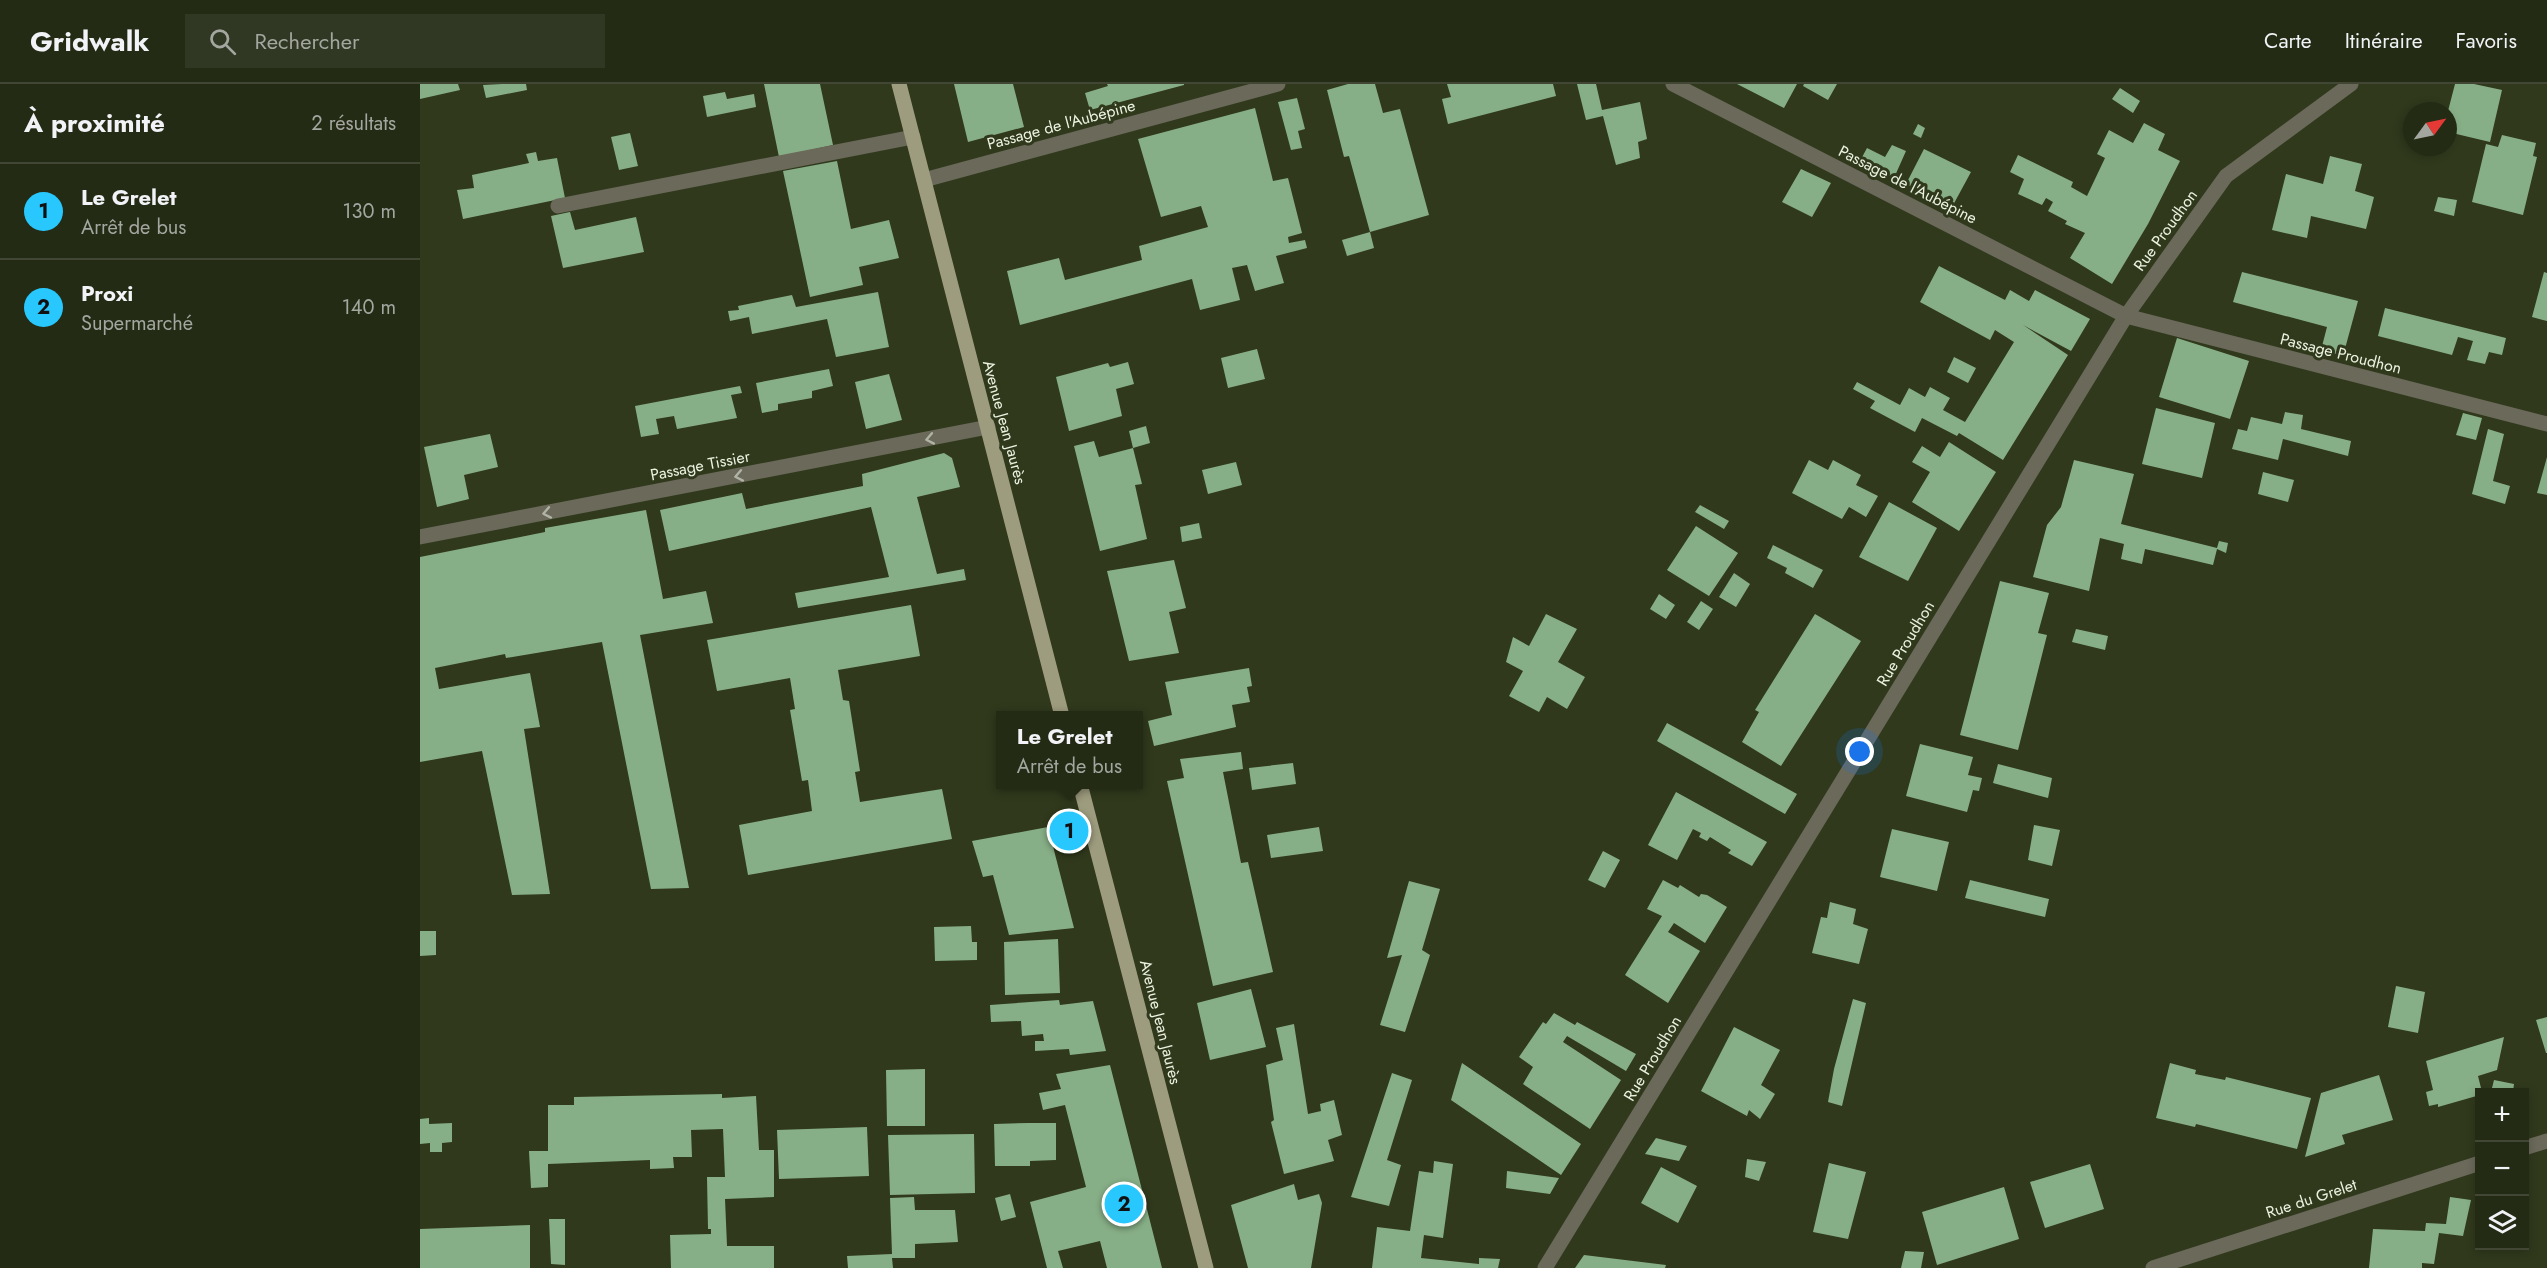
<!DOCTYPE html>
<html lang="fr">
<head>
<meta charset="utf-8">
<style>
	:root { --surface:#242b15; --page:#303722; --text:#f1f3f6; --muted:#a3a7a0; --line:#414734; --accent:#28c8ff }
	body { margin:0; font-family:Jost,sans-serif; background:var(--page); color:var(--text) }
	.controls { position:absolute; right:18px; bottom:18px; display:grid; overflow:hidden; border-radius:0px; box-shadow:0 3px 9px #0003 }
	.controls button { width:54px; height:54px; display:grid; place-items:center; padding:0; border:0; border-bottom:2px solid var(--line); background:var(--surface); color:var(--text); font:30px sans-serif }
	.compass { position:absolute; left:1983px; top:18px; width:54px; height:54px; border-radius:50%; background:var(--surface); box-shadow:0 3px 9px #0003; rotate:57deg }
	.you { position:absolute; left:1440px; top:668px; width:21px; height:21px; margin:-15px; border:4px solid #fff; border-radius:50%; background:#1a73e8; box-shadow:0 0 0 9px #1a73e833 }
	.badge { display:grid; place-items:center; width:39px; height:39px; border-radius:50%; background:var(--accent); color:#111; font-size:20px; font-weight:700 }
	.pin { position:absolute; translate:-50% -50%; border:3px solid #fff; box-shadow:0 2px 6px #0006 }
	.popup { position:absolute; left:576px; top:627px; width:147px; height:78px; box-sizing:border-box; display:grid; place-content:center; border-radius:0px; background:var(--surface); filter:drop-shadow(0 2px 4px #0005); font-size:20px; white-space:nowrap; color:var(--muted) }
	.popup b { font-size:22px; color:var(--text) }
	.popup::after { content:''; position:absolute; left:50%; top:100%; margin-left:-12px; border:12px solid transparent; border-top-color:var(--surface) }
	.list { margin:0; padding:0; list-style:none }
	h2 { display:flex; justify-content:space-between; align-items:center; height:78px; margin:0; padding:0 24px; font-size:26px }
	h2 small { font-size:20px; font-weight:400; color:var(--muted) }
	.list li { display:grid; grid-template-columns:39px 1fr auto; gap:18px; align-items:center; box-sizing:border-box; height:96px; padding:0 24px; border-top:2px solid var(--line) }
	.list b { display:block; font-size:22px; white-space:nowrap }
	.list p { margin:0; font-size:20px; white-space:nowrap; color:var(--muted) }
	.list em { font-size:20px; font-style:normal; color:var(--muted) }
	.icon { flex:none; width:33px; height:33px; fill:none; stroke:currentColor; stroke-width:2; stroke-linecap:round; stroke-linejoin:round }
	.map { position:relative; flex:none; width:2127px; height:1184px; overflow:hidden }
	header { display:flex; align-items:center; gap:36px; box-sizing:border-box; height:84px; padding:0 30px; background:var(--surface); border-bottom:2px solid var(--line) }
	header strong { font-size:28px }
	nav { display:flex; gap:33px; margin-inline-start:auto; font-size:21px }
	.search { width:420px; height:54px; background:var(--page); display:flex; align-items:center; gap:15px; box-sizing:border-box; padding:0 21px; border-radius:0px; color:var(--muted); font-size:22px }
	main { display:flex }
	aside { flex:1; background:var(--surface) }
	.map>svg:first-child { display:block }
	.building { fill:#87af87 }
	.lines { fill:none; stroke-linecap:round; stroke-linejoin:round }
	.service { stroke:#6a695a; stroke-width:15 }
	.minor { stroke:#6a695a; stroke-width:15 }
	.primary { stroke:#9e9c7e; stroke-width:15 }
	.oneway { stroke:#b1b4a4 }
	.labels { text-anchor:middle; stroke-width:6; stroke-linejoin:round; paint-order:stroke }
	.street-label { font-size:16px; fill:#ebf2e0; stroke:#30391c }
</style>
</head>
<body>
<header>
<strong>Gridwalk</strong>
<div class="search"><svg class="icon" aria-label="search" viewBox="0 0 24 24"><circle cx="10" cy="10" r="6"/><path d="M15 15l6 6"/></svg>Rechercher</div>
<nav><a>Carte</a><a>Itinéraire</a><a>Favoris</a></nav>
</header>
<main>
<aside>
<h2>À proximité<small>2 résultats</small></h2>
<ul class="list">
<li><span class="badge">1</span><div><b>Le Grelet</b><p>Arrêt de bus</p></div><em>130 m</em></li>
<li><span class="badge">2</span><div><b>Proxi</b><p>Supermarché</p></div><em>140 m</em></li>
</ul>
</aside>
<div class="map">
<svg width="2127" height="1184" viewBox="0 0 2127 1184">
	<rect width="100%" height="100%" fill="#30391c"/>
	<!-- building -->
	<path class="building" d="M 0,0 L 38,0 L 40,6 L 0,15 Z
		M 82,0 L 106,0 L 107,6 L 66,14 L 63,1 Z
		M 344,0 L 400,0 L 413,61 L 359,73 Z
		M 534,0 L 593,0 L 604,43 L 548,58 Z
		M 687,0 L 764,0 L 764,1 L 670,26 L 665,9 L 688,2 Z
		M 928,0 L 955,0 L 963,29 L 980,25 L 1009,131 L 950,148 L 954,164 L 927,172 L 922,156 L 950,148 L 929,72 L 924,73 L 907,6 Z
		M 1027,0 L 1133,0 L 1136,12 L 1028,40 L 1022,15 L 1031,13 Z
		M 1157,0 L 1176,0 L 1182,26 L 1220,18 L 1227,55 L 1218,58 L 1220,74 L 1196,81 L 1183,32 L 1166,36 Z
		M 1317,0 L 1377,0 L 1364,24 Z
		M 1384,0 L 1417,0 L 1408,16 L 1383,2 Z
		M 2035,0 L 2054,0 L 2082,6 L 2070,58 L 2028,48 L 2028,27 Z
		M 1700,4 L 1720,17 L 1713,29 L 1692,15 Z
		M 305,8 L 307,15 L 334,10 L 336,23 L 287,33 L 283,12 Z
		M 877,14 L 885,45 L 878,47 L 882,64 L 871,66 L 858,18 Z
		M 835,24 L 853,97 L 868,94 L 882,149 L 868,153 L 869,159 L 885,156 L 887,164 L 856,172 L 864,199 L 835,207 L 827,181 L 812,184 L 820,216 L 780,226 L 772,195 L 600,241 L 587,187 L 639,174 L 645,196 L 722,176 L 719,162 L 788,143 L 781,122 L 741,133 L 718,55 Z
		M 1724,39 L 1745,50 L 1738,66 L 1760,77 L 1728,140 L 1692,200 L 1650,174 L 1665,149 L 1645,140 L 1647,137 L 1628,127 L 1633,118 L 1626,114 L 1622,121 L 1598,110 L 1604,95 L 1590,88 L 1598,71 L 1653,98 L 1651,103 L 1667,112 L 1685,74 L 1677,70 L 1689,46 L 1713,59 Z
		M 1498,40 L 1505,44 L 1501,54 L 1493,50 Z
		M 210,49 L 218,82 L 199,86 L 191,53 Z
		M 2082,51 L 2116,59 L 2113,72 L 2117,73 L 2103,131 L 2052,118 L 2066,60 L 2078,63 Z
		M 1472,61 L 1486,67 L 1474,94 L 1440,77 L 1447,64 L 1465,73 Z
		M 1504,65 L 1551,88 L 1532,123 L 1486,100 Z
		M 116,68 L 118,77 L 137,74 L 145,114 L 43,135 L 37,106 L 54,104 L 52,91 L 109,79 L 106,70 Z
		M 1910,72 L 1942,80 L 1935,107 L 1954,113 L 1946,145 L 1891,132 L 1887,154 L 1852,146 L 1866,90 L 1903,100 Z
		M 417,77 L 431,145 L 469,136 L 479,174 L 439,183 L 443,201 L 390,213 L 363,87 Z
		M 1381,85 L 1411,99 L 1392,133 L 1362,118 Z
		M 2018,113 L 2037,116 L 2034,132 L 2014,127 Z
		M 150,128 L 155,146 L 216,133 L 224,168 L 143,184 L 131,132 Z
		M 1519,182 L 1585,216 L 1590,206 L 1609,217 L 1615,206 L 1670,235 L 1651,267 L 1603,241 L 1648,271 L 1583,376 L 1539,349 L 1537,352 L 1502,334 L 1495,348 L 1450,324 L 1455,317 L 1433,305 L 1437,298 L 1480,321 L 1489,304 L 1505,313 L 1510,303 L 1530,314 L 1523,326 L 1545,338 L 1594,258 L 1575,246 L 1570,256 L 1500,218 Z
		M 1822,188 L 1938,217 L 1923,272 L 1901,266 L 1907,243 L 1813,218 Z
		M 2124,188 L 2127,189 L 2127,237 L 2112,233 Z
		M 458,208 L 469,263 L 416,273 L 407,235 L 332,250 L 329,233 L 310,237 L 308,227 L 319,226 L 318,222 L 372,211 L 376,223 Z
		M 1965,224 L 2086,254 L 2082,271 L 2069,268 L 2065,280 L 2047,276 L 2053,257 L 2038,253 L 2032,271 L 1958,252 Z
		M 1757,254 L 1829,277 L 1810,335 L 1739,313 Z
		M 837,265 L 845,295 L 808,304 L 801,274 Z
		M 1534,273 L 1556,284 L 1548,299 L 1527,288 Z
		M 708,278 L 714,300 L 696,305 L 702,332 L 649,347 L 636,293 L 688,279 L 690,283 Z
		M 409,285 L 413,302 L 392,307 L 392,314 L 358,320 L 358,326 L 342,329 L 336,299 Z
		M 469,290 L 482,336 L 446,345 L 435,298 Z
		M 320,302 L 322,309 L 311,311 L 317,334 L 257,345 L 254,332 L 236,335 L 239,350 L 221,353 L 215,322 Z
		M 1736,324 L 1795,339 L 1782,394 L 1722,380 Z
		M 1865,328 L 1883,331 L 1881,345 L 1931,357 L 1928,372 L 1863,355 L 1858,376 L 1812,365 L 1818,345 L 1827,347 L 1831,333 L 1862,340 Z
		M 2043,329 L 2062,334 L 2056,356 L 2036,351 Z
		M 726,342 L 730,359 L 713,364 L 722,400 L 715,401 L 727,455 L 680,467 L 654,362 L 674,357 L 679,373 L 713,364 L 709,347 Z
		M 2068,345 L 2084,350 L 2073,397 L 2090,402 L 2085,420 L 2052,410 Z
		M 70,350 L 78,383 L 44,391 L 49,415 L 17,423 L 4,363 Z
		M 1529,358 L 1576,388 L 1539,447 L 1492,418 L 1510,388 L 1492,378 L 1502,362 L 1520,373 Z
		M 524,369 L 532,374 L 540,403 L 497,413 L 517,490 L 544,485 L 546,496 L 378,524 L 375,509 L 469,493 L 451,423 L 249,467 L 240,426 L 322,409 L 326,425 L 443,402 L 442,390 Z
		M 2127,373 L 2127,411 L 2117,409 Z
		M 1389,376 L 1408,386 L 1413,376 L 1441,391 L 1436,401 L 1458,412 L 1446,433 L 1429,423 L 1422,435 L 1372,409 Z
		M 1654,376 L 1714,390 L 1701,440 L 1797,464 L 1799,457 L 1808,459 L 1806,469 L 1797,465 L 1793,481 L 1725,465 L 1722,480 L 1701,475 L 1704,460 L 1680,454 L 1669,507 L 1613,493 L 1627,441 L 1641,423 Z
		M 816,378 L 822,401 L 788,410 L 782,386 Z
		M 1843,388 L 1874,396 L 1868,418 L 1838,410 Z
		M 1469,418 L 1517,444 L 1488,497 L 1439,473 Z
		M 1280,421 L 1309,437 L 1304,445 L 1275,428 Z
		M 226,426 L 243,515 L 286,507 L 293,539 L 220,551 L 269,804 L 231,805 L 182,558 L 86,574 L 85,570 L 15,584 L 19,605 L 110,589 L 120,643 L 104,645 L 130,810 L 92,811 L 62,667 L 0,678 L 0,473 L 125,448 L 125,444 Z
		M 779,439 L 782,454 L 762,458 L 760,443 Z
		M 1276,442 L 1318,469 L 1289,512 L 1247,486 Z
		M 1353,461 L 1403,486 L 1393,504 L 1365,489 L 1367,484 L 1347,474 Z
		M 754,476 L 766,524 L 749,528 L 759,569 L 709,577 L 687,487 Z
		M 1314,489 L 1330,500 L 1316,523 L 1299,513 Z
		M 1580,497 L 1629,509 L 1618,549 L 1627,551 L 1598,666 L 1540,651 Z
		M 1239,510 L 1255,521 L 1246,535 L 1230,525 Z
		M 1281,517 L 1293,525 L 1279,546 L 1267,538 Z
		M 491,521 L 500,572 L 418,586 L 423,616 L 429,617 L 440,687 L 435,688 L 440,718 L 522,705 L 532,755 L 328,791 L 319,741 L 392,727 L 388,696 L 382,697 L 370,626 L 375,625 L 370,594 L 297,607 L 287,556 Z
		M 1126,530 L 1157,545 L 1138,578 L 1165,593 L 1147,625 L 1127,613 L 1119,628 L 1089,612 L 1103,587 L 1086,578 L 1093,553 L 1109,562 Z
		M 1395,530 L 1441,557 L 1361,682 L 1322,658 L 1339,628 L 1335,626 Z
		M 1656,545 L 1688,552 L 1685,566 L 1652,558 Z
		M 829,584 L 832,602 L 827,603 L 830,618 L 812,621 L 816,643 L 734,662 L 728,637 L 752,631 L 745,598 Z
		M 1247,639 L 1377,710 L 1365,730 L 1237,657 Z
		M 1500,660 L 1553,673 L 1548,691 L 1562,694 L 1559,707 L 1553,706 L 1547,728 L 1486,712 Z
		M 821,668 L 823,685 L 803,688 L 821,779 L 828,778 L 853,888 L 793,902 L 747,697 L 764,694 L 760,675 Z
		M 873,679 L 876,700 L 832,706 L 829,684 Z
		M 1578,680 L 1632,694 L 1628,714 L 1573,699 Z
		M 1256,708 L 1347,758 L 1332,782 L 1308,769 L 1311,766 L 1290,753 L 1287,757 L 1279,753 L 1281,749 L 1273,745 L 1257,776 L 1228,761 Z
		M 1614,741 L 1640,746 L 1632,782 L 1608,776 Z
		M 628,743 L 654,844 L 589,851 L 573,791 L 563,793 L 552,757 Z
		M 899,743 L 903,767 L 851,774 L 847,751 Z
		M 1472,745 L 1529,758 L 1517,807 L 1460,793 Z
		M 1183,767 L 1200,776 L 1185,804 L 1168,796 Z
		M 1243,796 L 1258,804 L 1260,801 L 1279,813 L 1281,810 L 1287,811 L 1307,823 L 1285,859 L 1254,839 L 1248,848 L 1280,867 L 1248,919 L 1205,891 L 1242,832 L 1227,825 Z
		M 1550,796 L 1629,815 L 1625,833 L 1545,814 Z
		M 989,797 L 1020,805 L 1002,866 L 1010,871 L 985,948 L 960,941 L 982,871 L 967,874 Z
		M 1410,818 L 1436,825 L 1433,840 L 1448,845 L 1439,880 L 1392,869 L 1401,833 L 1407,834 Z
		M 551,842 L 552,858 L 557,858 L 557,876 L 515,877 L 514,843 Z
		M 0,847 L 16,847 L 16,871 L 0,872 Z
		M 638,855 L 640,909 L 585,911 L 584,858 Z
		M 1976,902 L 2005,908 L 1998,949 L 1968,943 Z
		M 831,905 L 846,963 L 790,976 L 777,919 Z
		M 1433,915 L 1446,919 L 1422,1022 L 1408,1018 L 1414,985 Z
		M 639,916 L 640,921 L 673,917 L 686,967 L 650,971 L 649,965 L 615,967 L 615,957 L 624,957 L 623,950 L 602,952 L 601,937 L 571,938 L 570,921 Z
		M 1134,929 L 1155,941 L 1157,938 L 1216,970 L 1206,987 L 1147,952 L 1143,958 L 1201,996 L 1170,1045 L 1103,1000 L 1113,983 L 1099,973 L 1123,938 L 1126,940 Z
		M 2127,933 L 2127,969 L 2126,969 L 2116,936 Z
		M 874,940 L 888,1030 L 901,1027 L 900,1020 L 914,1016 L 922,1051 L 908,1056 L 914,1077 L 864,1090 L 851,1038 L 854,1036 L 846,981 L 863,976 L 856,944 Z
		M 1314,943 L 1360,966 L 1341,1001 L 1355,1010 L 1340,1035 L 1329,1026 L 1327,1032 L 1281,1007 Z
		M 2084,953 L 2077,986 L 2058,992 L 2062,1008 L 2060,1011 L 2018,1023 L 2018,1020 L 2009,1022 L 2006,1008 L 2013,1006 L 2006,977 Z
		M 1042,979 L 1161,1060 L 1141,1091 L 1031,1016 Z
		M 1750,979 L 1776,986 L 1775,990 L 1805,996 L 1806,993 L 1891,1014 L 1877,1065 L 1776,1040 L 1775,1043 L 1736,1034 Z
		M 690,981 L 742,1184 L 687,1184 L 680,1157 L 638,1167 L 643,1184 L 627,1184 L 610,1118 L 666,1103 L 645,1021 L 623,1026 L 619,1009 L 641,1005 L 636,990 Z
		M 505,985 L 505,1042 L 467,1042 L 466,986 Z
		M 972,989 L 992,996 L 967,1076 L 981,1081 L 969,1122 L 931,1113 Z
		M 1959,991 L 1973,1036 L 1922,1051 L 1925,1060 L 1885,1073 L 1901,1009 Z
		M 2074,996 L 2094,1000 L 2093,1008 L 2071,1008 Z
		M 302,1010 L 302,1014 L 336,1012 L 339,1066 L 354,1066 L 354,1113 L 305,1115 L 307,1162 L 354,1162 L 354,1184 L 251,1184 L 250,1151 L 291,1150 L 291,1145 L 288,1145 L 287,1093 L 305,1093 L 303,1045 L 271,1046 L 272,1073 L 253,1073 L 254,1084 L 230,1085 L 230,1076 L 128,1080 L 128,1103 L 111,1104 L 109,1067 L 128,1067 L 128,1021 L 154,1021 L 154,1013 Z
		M 9,1034 L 9,1040 L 32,1039 L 32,1058 L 22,1059 L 22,1068 L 10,1068 L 10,1059 L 0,1060 L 0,1035 Z
		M 609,1039 L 636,1039 L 636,1076 L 610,1077 L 610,1082 L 575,1082 L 574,1040 Z
		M 447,1043 L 449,1092 L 359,1095 L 357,1046 Z
		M 554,1050 L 555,1109 L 470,1111 L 468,1051 Z
		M 1236,1054 L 1267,1062 L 1259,1077 L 1225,1070 Z
		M 1327,1075 L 1346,1078 L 1339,1097 L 1325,1093 Z
		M 1014,1077 L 1033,1080 L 1023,1154 L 1004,1151 L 1001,1174 L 1059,1180 L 1059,1174 L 1080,1175 L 1078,1184 L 952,1184 L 957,1143 L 990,1147 L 999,1087 L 1013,1089 Z
		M 1409,1079 L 1446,1088 L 1428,1155 L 1393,1148 Z
		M 1670,1080 L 1684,1125 L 1625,1144 L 1610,1098 Z
		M 1241,1083 L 1277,1102 L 1258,1139 L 1221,1119 Z
		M 1087,1087 L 1139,1094 L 1130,1110 L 1086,1104 Z
		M 874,1100 L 878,1116 L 899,1110 L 902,1119 L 891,1184 L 828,1184 L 811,1121 Z
		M 1584,1103 L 1599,1155 L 1517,1181 L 1502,1128 Z
		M 590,1110 L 596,1133 L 581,1137 L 575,1114 Z
		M 494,1113 L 495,1126 L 535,1126 L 538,1158 L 495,1160 L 495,1174 L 472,1174 L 473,1184 L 428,1184 L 427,1172 L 472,1170 L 470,1114 Z
		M 2030,1113 L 2051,1116 L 2043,1152 L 2019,1149 L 2014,1180 L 2002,1179 L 2002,1184 L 1949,1184 L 1953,1145 L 2005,1147 L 2006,1139 L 2026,1140 Z
		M 129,1135 L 145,1135 L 145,1181 L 131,1180 Z
		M 110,1141 L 110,1184 L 0,1184 L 0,1145 Z
		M 1485,1167 L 1504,1168 L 1501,1184 L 1481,1184 Z
		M 1164,1171 L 1246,1181 L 1245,1184 L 1155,1184 Z"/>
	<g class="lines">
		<!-- service -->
		<path class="service" d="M 138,122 L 493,53"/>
		<!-- minor -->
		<path class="minor" d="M 1253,0 L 1706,232 L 2127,340
			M 504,96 L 858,0
			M 0,453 L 568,343
			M 2104,1064 L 2127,1057
			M 1125,1184 L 1706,232 L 1806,92 L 1931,0
			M 1733,1184 L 2060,1079"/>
		<!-- primary -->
		<path class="primary" d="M 479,0 L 642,632
			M 660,700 L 786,1184"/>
	</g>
	<!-- one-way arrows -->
	<defs><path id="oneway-chevron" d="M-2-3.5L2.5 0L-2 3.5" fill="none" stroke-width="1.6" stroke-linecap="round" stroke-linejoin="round" transform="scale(1.5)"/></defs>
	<g class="oneway">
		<use href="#oneway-chevron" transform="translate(510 355) rotate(169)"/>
		<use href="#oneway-chevron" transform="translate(319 392) rotate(169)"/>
		<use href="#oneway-chevron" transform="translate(127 429) rotate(169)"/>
	</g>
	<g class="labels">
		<!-- street labels -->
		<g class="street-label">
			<text transform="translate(641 40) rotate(-15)" y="6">Passage de l'Aubépine</text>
			<text transform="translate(1488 100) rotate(27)" y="6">Passage de l'Aubépine</text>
			<text transform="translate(1745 146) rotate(-54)" y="6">Rue Proudhon</text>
			<text transform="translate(1921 269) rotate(14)" y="6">Passage Proudhon</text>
			<text transform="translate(585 338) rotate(75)" y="6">Avenue Jean Jaurès</text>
			<text transform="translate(280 381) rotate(-11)" y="6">Passage Tissier</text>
			<text transform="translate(1485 559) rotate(-59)" y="6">Rue Proudhon</text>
			<text transform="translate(741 938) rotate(76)" y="6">Avenue Jean Jaurès</text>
			<text transform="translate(1232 974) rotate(-59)" y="6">Rue Proudhon</text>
			<text transform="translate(1891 1114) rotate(-18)" y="6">Rue du Grelet</text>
		</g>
	</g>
</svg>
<div class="controls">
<button>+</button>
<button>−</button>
<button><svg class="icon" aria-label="layers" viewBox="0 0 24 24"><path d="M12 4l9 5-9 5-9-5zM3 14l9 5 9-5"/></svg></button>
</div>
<svg class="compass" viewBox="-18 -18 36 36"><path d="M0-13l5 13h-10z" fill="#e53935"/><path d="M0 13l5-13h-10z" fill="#a3a7a0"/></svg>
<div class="you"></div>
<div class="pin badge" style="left:649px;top:747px">1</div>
<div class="popup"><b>Le Grelet</b>Arrêt de bus</div>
<div class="pin badge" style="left:704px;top:1120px">2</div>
</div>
</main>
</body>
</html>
